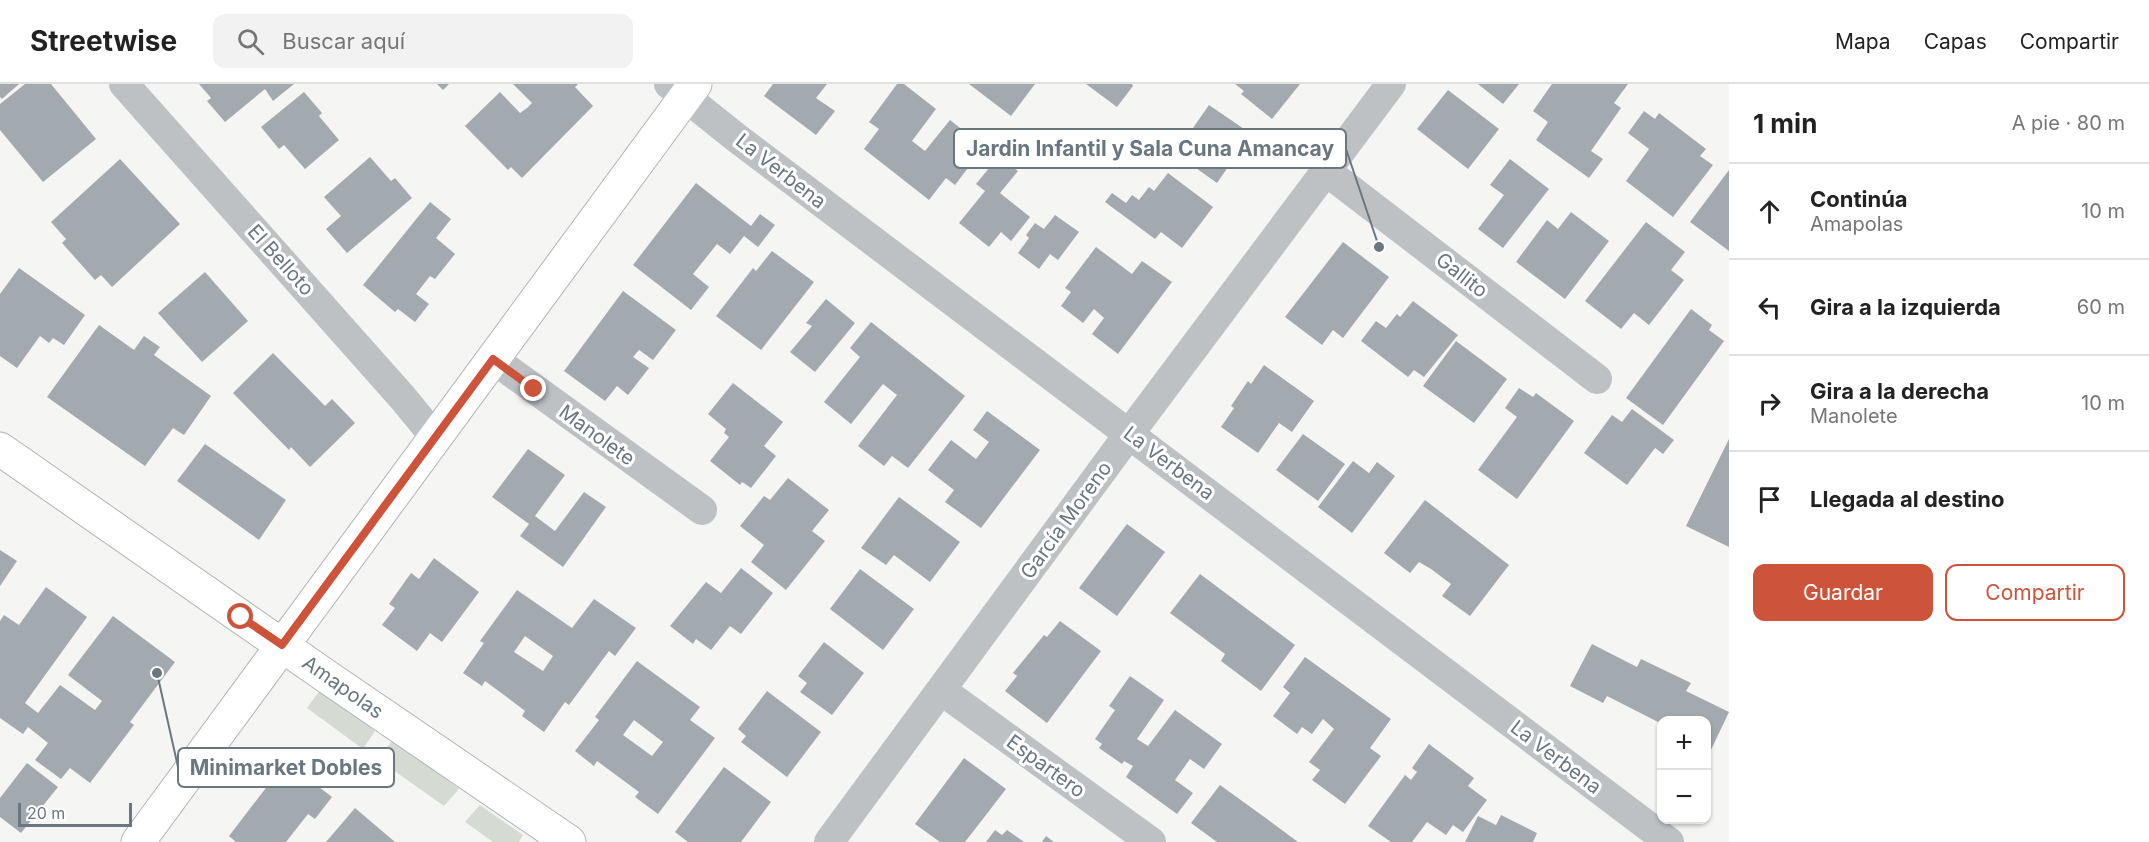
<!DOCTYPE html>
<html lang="es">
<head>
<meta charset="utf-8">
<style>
	:root { --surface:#fff; --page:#f2f2f2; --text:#222; --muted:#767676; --line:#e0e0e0; --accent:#cd543b }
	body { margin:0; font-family:Inter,sans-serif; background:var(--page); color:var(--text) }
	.controls { position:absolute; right:18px; bottom:18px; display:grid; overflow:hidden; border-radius:12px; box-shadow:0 2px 4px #0004 }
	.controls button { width:54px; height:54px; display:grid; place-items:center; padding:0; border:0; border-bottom:2px solid var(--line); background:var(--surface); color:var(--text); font:30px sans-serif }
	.scale { position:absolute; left:18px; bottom:15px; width:114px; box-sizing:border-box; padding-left:6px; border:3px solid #687780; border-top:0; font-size:16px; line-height:21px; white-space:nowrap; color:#687780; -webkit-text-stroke:4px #fff; paint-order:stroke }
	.stop { position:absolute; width:18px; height:18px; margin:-14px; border:4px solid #cd543b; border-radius:50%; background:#fff }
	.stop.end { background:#cd543b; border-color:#fff; box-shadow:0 2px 6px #0008 }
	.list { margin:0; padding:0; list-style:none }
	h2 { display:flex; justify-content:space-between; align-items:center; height:78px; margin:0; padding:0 24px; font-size:26px }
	h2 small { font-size:20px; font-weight:400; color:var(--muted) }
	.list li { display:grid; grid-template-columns:39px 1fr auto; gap:18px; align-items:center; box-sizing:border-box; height:96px; padding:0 24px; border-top:2px solid var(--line) }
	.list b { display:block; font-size:22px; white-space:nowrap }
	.list p { margin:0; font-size:20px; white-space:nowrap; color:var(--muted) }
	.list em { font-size:20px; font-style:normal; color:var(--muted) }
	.actions { display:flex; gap:12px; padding:18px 24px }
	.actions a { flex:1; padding:14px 0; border:2px solid var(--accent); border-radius:12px; text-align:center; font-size:21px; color:var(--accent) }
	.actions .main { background:var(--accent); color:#fff }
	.icon { flex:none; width:33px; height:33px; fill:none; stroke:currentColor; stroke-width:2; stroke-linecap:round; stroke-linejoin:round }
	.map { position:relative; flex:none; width:1729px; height:758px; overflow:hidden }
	header { display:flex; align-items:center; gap:36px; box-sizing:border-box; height:84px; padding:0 30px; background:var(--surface); border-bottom:2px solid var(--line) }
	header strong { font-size:28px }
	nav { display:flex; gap:33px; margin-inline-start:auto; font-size:21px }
	.search { width:420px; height:54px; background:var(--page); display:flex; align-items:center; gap:15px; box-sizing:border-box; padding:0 21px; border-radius:12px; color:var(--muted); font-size:22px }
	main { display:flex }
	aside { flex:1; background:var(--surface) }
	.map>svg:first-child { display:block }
	.green { fill:#d5dad2 }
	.building { fill:#a3aaaf; fill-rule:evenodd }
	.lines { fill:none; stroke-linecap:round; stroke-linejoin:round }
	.secondary-casing { stroke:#b0b5b8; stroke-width:35 }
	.street { stroke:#bdc1c4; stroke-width:30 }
	.secondary { stroke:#fff; stroke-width:33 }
	.route { stroke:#cd543b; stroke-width:8 }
	.labels { text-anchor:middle; stroke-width:6; stroke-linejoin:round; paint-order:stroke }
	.street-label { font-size:20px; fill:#687780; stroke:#fff }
	.leader { fill:none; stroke:#687780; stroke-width:2 }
	.callout-dot { fill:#687780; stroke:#fff; stroke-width:2 }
	.callout { fill:#fff; stroke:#687780; stroke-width:2 }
	.callout-label { font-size:21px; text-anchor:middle; font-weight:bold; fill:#687780 }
</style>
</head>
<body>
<header>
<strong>Streetwise</strong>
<div class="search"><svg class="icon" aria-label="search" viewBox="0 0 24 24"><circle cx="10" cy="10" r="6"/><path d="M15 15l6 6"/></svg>Buscar aquí</div>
<nav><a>Mapa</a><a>Capas</a><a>Compartir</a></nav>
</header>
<main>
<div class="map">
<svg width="1729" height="758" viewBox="0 0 1729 758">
	<rect width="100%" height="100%" fill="#f5f5f3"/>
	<!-- green -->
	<path class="green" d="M 321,605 L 375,647 L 363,665 L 307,624 Z
		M 393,655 L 459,705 L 444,722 L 379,676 Z
		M 480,721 L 523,751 L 519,758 L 493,758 L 465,738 Z"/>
	<!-- building -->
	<path class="building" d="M 0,0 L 19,0 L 2,15 L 0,13 Z
		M 25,0 L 51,0 L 96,55 L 43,98 L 0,46 L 0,20 Z
		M 199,0 L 294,0 L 273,17 L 265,5 L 225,38 L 207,17 L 211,14 Z
		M 437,0 L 449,0 L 443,6 Z
		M 513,0 L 578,0 L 575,3 L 593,22 L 522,94 L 511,83 L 508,86 L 465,42 L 500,8 L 520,29 L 527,24 L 532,19 Z
		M 773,0 L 827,0 L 816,14 L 835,27 L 816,51 L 764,12 Z
		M 897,0 L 904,0 L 936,25 L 912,57 L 925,67 L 950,36 L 984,63 L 955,101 L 946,94 L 929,116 L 864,65 L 879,45 L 869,38 Z
		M 969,0 L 1035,0 L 1011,32 Z
		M 1086,0 L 1132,0 L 1133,2 L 1117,23 Z
		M 1235,0 L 1300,0 L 1272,35 L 1241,10 L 1244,7 Z
		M 1478,0 L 1519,0 L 1503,20 Z
		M 1552,0 L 1628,0 L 1614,19 L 1621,24 L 1591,67 L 1603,75 L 1589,94 L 1536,56 L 1548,38 L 1533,27 Z
		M 1448,6 L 1499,45 L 1468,85 L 1417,45 Z
		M 304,8 L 322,29 L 319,32 L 339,56 L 305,85 L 284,61 L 279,65 L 261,43 Z
		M 1209,21 L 1250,49 L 1237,67 L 1242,70 L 1231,85 L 1228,83 L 1217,99 L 1193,82 L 1197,76 L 1179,64 Z
		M 1644,27 L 1655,35 L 1659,29 L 1706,65 L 1700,72 L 1713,81 L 1673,133 L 1626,97 L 1649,65 L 1628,49 Z
		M 999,72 L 1018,87 L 1000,109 L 1030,133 L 1011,157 L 1001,148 L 989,163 L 959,139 L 985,107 L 976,100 Z
		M 370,73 L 391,97 L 395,94 L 412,114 L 347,169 L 326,145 L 341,132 L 324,113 Z
		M 120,75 L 180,140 L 112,203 L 101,191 L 95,196 L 62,159 L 66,155 L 51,138 Z
		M 1510,75 L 1549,105 L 1503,164 L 1478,145 L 1504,111 L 1490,101 Z
		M 1729,86 L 1729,167 L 1690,138 Z
		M 1168,89 L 1213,123 L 1182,164 L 1161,148 L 1155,155 L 1105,118 L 1112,109 L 1126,119 L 1132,111 L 1139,116 L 1149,103 L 1154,107 Z
		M 696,99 L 751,142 L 760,130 L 775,141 L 758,163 L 744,152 L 730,170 L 717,160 L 693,190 L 709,203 L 691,226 L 633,181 Z
		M 430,118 L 451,135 L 436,154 L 455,170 L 435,195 L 430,192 L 416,210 L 429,220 L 415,238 L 398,225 L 395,228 L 363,201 Z
		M 1571,128 L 1609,157 L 1565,215 L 1516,178 L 1547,136 L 1558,145 Z
		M 1055,131 L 1079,148 L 1058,176 L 1050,170 L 1039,185 L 1018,169 L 1029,154 L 1026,151 L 1035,139 L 1044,145 Z
		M 1646,138 L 1685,168 L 1671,186 L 1684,196 L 1649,241 L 1634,229 L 1621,245 L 1585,217 Z
		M 1343,158 L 1389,193 L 1343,254 L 1333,246 L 1322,261 L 1285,233 Z
		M 1096,163 L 1132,190 L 1142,177 L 1172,198 L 1118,270 L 1092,250 L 1104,234 L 1094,225 L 1083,239 L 1061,222 L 1071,208 L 1065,204 Z
		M 772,167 L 814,198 L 761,266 L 716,232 L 753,184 L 756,187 Z
		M 19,184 L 85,231 L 64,261 L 53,254 L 49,259 L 40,252 L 17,284 L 0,272 L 0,210 Z
		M 205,188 L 248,237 L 202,278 L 158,229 Z
		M 623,207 L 676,246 L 653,276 L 639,266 L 633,273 L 649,284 L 628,311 L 617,302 L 605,317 L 564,287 Z
		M 826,215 L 855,239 L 815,288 L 790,268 L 812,242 L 806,239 Z
		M 1413,217 L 1458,251 L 1424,293 L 1414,286 L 1408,293 L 1361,257 L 1376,237 L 1386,244 L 1397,230 L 1400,233 Z
		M 1691,225 L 1712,241 L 1709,246 L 1724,257 L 1663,341 L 1626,314 Z
		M 871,238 L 965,312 L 908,384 L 892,372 L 884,382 L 858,362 L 897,311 L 883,300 L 851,340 L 824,318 L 860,273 L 850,264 Z
		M 99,241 L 134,266 L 144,252 L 160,263 L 154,271 L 211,312 L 184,351 L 173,344 L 145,382 L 47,313 Z
		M 1456,257 L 1507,295 L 1474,339 L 1423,302 Z
		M 273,269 L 325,322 L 332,315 L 355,339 L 310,383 L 291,363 L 289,366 L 233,309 Z
		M 1264,281 L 1314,317 L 1292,348 L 1279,339 L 1258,369 L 1221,343 L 1234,324 L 1231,322 L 1248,297 L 1251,300 Z
		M 733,299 L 783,338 L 764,362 L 776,372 L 751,404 L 742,398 L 740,401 L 710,377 L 729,353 L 724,349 L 726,345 L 708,330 Z
		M 1519,304 L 1533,313 L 1536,309 L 1574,337 L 1517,415 L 1478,386 L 1517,333 L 1505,324 Z
		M 1632,325 L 1674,356 L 1663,370 L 1655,364 L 1627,401 L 1584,369 L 1612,331 L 1622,338 Z
		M 987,327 L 1040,366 L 981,444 L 945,418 L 954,406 L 928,386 L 951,356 L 976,375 L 989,358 L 973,346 Z
		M 1303,350 L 1345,380 L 1318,417 L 1276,386 Z
		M 1729,355 L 1729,463 L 1686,442 Z
		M 205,360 L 286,416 L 259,456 L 177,397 Z
		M 528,365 L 565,391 L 535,432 L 555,447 L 584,408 L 606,423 L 563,483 L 520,452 L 529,440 L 492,413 Z
		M 1353,377 L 1369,389 L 1377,378 L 1395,392 L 1352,449 L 1318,423 Z
		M 788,394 L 829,426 L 812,447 L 825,457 L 786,506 L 751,478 L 764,461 L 740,442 L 764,412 L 770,416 Z
		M 899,413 L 960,458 L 930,498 L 894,471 L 886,481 L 861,464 Z
		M 1425,416 L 1509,481 L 1470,532 L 1442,512 L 1451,500 L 1431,485 L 1419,478 L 1410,489 L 1384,469 Z
		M 1127,440 L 1165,468 L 1117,532 L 1079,504 Z
		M 0,466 L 17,477 L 0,502 Z
		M 434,474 L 479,508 L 442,558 L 430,549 L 417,567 L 382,541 L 395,524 L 389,520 L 411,489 L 419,495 Z
		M 741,484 L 773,509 L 741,550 L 730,542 L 711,566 L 696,555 L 693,560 L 670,542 L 706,498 L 721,509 Z
		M 860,485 L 914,525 L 883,566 L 830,525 Z
		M 1200,490 L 1295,561 L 1261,607 L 1221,577 L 1225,570 L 1170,529 Z
		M 46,503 L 87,533 L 25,619 L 38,629 L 60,601 L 95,626 L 102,617 L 68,591 L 113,532 L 175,578 L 130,638 L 134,641 L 90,699 L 70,684 L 61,695 L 35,676 L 48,659 L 28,643 L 23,650 L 0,634 L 0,537 L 4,531 L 19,541 Z
		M 517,506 L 572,544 L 594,515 L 636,544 L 615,572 L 609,567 L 569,621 L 565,618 L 544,648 L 522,632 L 525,627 L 504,611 L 485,597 L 482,602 L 463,589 L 484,559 L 480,557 ZM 525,552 L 553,572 L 543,587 L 514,568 Z
		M 1060,537 L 1101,567 L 1047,639 L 1005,607 L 1017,592 L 1013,589 L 1044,551 L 1047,553 Z
		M 824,558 L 864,589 L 832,631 L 800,608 L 807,599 L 798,592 Z
		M 1592,560 L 1637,583 L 1641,575 L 1691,599 L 1686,607 L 1729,628 L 1708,672 L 1706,672 L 1706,636 L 1662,636 L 1662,640 L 1607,612 L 1603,619 L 1570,602 Z
		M 1305,573 L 1391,635 L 1370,664 L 1381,672 L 1345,720 L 1312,696 L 1320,686 L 1309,678 L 1334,645 L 1323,635 L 1312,650 L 1302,643 L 1297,650 L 1273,632 L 1290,609 L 1283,603 Z
		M 637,577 L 700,623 L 690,636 L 715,654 L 658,730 L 635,713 L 639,708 L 597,677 L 594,682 L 575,667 L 599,636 L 595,633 ZM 634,636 L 663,658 L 652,672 L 623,651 Z
		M 1130,592 L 1164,616 L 1137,655 L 1148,662 L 1175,626 L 1222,660 L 1204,685 L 1190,675 L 1175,696 L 1193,709 L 1177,730 L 1126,693 L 1133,682 L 1124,677 L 1122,680 L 1099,664 L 1102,660 L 1095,655 L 1115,626 L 1109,622 Z
		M 767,607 L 821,648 L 787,693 L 741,658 L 746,652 L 738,645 Z
		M 1429,660 L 1474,694 L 1468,702 L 1487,716 L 1463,748 L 1453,741 L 1446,751 L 1427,738 L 1412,758 L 1391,758 L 1368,742 L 1405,691 L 1411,696 L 1417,688 L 1412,684 Z
		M 964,674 L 1006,705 L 965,758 L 940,758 L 915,740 Z
		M 284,676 L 332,713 L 315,735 L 308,730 L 286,758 L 236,758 L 229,752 L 272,696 L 269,694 Z
		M 27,679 L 58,703 L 21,749 L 0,733 L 0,714 Z
		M 724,683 L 771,718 L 741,758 L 688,758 L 675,748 Z
		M 1220,701 L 1267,735 L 1298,758 L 1217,758 L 1191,739 Z
		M 355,724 L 395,758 L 326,758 Z
		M 1501,731 L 1537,749 L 1533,758 L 1465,758 L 1478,732 L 1496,741 Z
		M 995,746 L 1002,751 L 1007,746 L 1024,758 L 986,758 Z
		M 1046,752 L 1054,758 L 1042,758 Z"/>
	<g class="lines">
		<defs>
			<path id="secondary" d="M 0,365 L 323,590 L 569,758
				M 138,758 L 695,0"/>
		</defs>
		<!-- secondary casing -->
		<use href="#secondary" class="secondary-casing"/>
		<!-- street -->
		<path class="street" d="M 124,0 L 402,313 L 435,353
			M 669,0 L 738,55 L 1669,758
			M 1326,87 L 1597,295
			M 493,275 L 702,426
			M 941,606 L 1151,758
			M 829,758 L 1129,350 L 1391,0"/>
		<!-- secondary -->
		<use href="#secondary" class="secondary"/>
	</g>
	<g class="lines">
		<!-- route -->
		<path class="route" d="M 241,533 L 282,561 L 493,275 L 534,305"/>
	</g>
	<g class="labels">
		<!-- street labels -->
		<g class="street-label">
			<text transform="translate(781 87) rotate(38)" y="7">La Verbena</text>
			<text transform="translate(281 176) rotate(48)" y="7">El Belloto</text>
			<text transform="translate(1462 191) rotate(38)" y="7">Gallito</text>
			<text transform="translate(597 351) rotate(36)" y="7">Manolete</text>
			<text transform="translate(1169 379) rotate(37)" y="7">La Verbena</text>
			<text transform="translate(1066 436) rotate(-54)" y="7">García Moreno</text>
			<text transform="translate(343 603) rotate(35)" y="7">Amapolas</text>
			<text transform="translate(1556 673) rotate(37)" y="7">La Verbena</text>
			<text transform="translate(1046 682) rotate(36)" y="7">Espartero</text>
		</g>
	</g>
	<!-- callouts -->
	<path class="leader" d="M1379 163L1346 65M157 589L178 683"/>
	<g class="callout-dot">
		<circle cx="1379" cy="163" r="6"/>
		<circle cx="157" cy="589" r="6"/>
	</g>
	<g class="callout">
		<rect x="954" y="45" width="392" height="39" rx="6"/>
		<rect x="178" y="664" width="216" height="39" rx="6"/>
	</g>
	<g class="callout-label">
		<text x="1150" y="72">Jardin Infantil y Sala Cuna Amancay</text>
		<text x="286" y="691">Minimarket Dobles</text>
	</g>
</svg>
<div class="controls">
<button>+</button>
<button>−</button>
</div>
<div class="scale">20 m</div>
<div class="stop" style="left:241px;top:533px"></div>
<div class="stop end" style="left:534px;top:305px"></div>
</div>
<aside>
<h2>1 min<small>A pie · 80 m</small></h2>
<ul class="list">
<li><svg class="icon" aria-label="ahead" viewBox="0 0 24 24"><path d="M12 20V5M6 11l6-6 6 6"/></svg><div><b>Continúa</b><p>Amapolas</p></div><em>10 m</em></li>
<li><svg class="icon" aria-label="left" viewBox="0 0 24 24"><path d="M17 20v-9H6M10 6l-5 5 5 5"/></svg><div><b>Gira a la izquierda</b></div><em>60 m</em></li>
<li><svg class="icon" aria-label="right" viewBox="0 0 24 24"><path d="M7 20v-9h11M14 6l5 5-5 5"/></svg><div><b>Gira a la derecha</b><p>Manolete</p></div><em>10 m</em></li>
<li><svg class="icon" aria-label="arrive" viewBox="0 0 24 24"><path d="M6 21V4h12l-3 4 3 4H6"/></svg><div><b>Llegada al destino</b></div></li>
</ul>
<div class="actions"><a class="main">Guardar</a><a>Compartir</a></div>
</aside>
</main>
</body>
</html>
